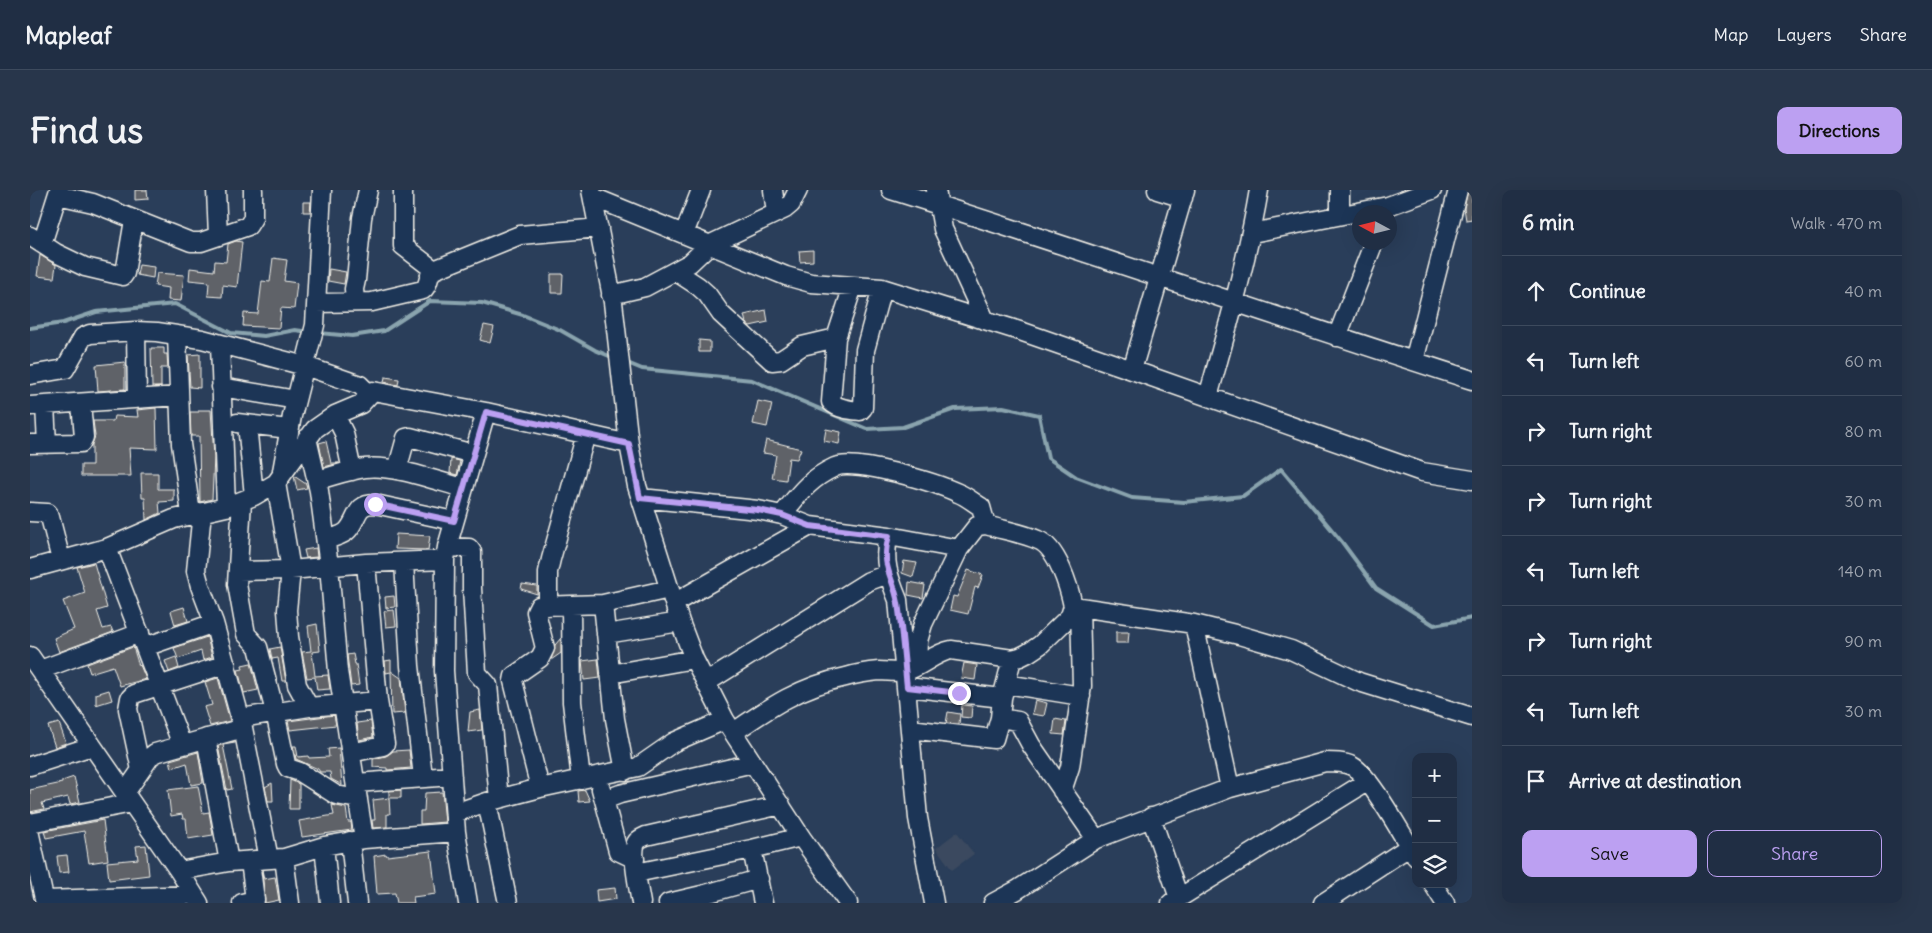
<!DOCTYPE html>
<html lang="en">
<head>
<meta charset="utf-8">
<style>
	:root { --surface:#202e44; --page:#28364b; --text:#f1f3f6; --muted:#a2a8b2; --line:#3d4a5d; --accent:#bca0f2 }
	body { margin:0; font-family:Delius,sans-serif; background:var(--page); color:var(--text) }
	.controls { position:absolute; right:15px; bottom:15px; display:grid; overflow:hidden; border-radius:10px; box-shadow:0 5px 20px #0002 }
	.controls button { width:45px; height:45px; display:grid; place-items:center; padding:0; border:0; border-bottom:1px solid var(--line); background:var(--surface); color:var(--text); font:25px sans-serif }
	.compass { position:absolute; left:1322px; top:15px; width:45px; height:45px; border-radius:50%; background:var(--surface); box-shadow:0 5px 20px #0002; rotate:277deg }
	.stop { position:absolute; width:15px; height:15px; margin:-11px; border:4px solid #bca0f2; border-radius:50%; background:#fff }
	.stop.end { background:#bca0f2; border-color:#fff; box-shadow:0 1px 5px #0008 }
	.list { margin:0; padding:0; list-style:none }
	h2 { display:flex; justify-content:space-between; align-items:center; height:65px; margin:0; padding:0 20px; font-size:21px }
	h2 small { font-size:16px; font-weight:400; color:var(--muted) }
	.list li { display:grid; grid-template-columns:32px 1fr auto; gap:15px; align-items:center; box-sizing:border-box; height:70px; padding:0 20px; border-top:1px solid var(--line) }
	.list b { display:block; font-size:19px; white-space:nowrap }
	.list em { font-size:16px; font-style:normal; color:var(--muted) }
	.actions { display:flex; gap:10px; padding:15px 20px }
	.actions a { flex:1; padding:11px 0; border:1px solid var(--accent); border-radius:10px; text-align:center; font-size:18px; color:var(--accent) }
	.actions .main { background:var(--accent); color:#111 }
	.icon { flex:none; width:28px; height:28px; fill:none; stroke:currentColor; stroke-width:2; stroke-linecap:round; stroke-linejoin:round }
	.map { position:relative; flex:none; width:1442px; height:713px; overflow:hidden; border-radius:10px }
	header { display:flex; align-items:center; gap:30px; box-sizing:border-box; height:70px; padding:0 25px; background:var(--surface); border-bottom:1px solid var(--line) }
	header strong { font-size:24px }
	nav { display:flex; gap:28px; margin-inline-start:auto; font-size:18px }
	.intro { display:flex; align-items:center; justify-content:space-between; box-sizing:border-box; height:120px; padding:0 30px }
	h1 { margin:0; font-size:35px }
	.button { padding:12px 22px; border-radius:10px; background:var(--accent); color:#111; font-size:18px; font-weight:700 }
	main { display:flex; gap:30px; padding:0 30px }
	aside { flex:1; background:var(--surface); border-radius:10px; box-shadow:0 5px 20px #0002 }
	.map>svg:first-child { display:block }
	.built { fill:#3a495e }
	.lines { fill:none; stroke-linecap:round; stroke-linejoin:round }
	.stream { stroke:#8aa4ae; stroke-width:4 }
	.building { fill:#5e6268; stroke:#f4f1e8 }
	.minor-casing { stroke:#f4f1e8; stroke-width:21 }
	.minor { stroke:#1d3557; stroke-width:18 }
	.route { stroke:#bca0f2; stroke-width:6 }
</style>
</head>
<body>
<header>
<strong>Mapleaf</strong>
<nav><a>Map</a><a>Layers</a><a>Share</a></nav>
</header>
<div class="intro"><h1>Find us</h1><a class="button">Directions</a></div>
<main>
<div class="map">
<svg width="1442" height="713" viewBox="0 0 1442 713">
	<rect width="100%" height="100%" fill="#2a3e5a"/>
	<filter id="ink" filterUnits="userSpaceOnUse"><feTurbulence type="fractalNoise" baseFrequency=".02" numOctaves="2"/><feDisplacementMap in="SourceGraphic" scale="10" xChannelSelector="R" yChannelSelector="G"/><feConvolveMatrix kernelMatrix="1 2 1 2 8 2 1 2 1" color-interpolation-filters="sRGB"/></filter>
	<g filter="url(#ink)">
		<!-- built -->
		<path class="built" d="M 927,642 L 944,664 L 922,680 L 906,658 Z"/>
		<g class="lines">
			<!-- stream -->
			<path class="stream" d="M 0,138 L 33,133 L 66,122 L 145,114 L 201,143 L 234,146 L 265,140 L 279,142
				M 289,143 L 322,146 L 354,141 L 400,111 L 452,113 L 493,125 L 530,140 L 565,160 L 584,168
				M 595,172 L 612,179 L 722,190 L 837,239 L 873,237 L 925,219 L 973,217 L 1009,225 L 1018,268 L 1046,287 L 1102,308 L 1154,312 L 1213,306 L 1251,279 L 1312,352 L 1346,398 L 1404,435 L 1442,428"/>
		</g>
		<!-- building -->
		<path class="building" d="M 105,0 L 117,0 L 118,9 L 105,10 Z
			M 1438,0 L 1442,0 L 1442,29 L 1436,30 L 1434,18 Z
			M 273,12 L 281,12 L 280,22 L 273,22 Z
			M 206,51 L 212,52 L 207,97 L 193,95 L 192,107 L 178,106 L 179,92 L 159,90 L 160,78 L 184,81 L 185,71 L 196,72 L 198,54 Z
			M 783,60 L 783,71 L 770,72 L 769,61 Z
			M 10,65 L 26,75 L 24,88 L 7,86 Z
			M 243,68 L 257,70 L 254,91 L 267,93 L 264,119 L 251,118 L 249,138 L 213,136 L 214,123 L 228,124 L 232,91 L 240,92 Z
			M 109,75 L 124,77 L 123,88 L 107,85 Z
			M 299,79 L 316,82 L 314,94 L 298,91 Z
			M 127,83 L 154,85 L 151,111 L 138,110 L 139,98 L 125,96 Z
			M 521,84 L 533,84 L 532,103 L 521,103 Z
			M 736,120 L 738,132 L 720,136 L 716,133 L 714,125 Z
			M 454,135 L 464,137 L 460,153 L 450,150 Z
			M 669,150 L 680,151 L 680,162 L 669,162 Z
			M 121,158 L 134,158 L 134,164 L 137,164 L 138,178 L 131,178 L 131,197 L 122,197 Z
			M 170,164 L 170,198 L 160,197 L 158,165 Z
			M 95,172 L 95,199 L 68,201 L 66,175 Z
			M 355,187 L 369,189 L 368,195 L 354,192 Z
			M 728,211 L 742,214 L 737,237 L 723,234 Z
			M 126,218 L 127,259 L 99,258 L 101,286 L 51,286 L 51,275 L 62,275 L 62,254 L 65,246 L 63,231 L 83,231 L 84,226 L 108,227 L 107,220 Z
			M 169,220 L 181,220 L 184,267 L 182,309 L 170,312 L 169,246 L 161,246 L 160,222 L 169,222 Z
			M 796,239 L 811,242 L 809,254 L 794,251 Z
			M 736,250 L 771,259 L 767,269 L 759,268 L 756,290 L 742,288 L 746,265 L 733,263 Z
			M 296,251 L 301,273 L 309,273 L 294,277 L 289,253 Z
			M 421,269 L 430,271 L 427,285 L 420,283 Z
			M 111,283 L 128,283 L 128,299 L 144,299 L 144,311 L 129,312 L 130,323 L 116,330 L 115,308 L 112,308 Z
			M 264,286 L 276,294 L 277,298 L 267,300 Z
			M 366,344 L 400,346 L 398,360 L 365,359 Z
			M 286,358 L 287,367 L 276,368 L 274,360 Z
			M 874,371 L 887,373 L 883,387 L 872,383 Z
			M 64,373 L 77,418 L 67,421 L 73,439 L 81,437 L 83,442 L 29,462 L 24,448 L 44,439 L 33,411 L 55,403 L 47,377 Z
			M 938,380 L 953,385 L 948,398 L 945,397 L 938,424 L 920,420 L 923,406 L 927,407 Z
			M 879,392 L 895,395 L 893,408 L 878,405 Z
			M 492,394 L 507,396 L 507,404 L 491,399 Z
			M 364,406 L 365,417 L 356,418 L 355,407 Z
			M 154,417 L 158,431 L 145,435 L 141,421 Z
			M 364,420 L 366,436 L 356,437 L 354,421 Z
			M 287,434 L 290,461 L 282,462 L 285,486 L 298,485 L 300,499 L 287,500 L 285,487 L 277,488 L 272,462 L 281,461 L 278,436 Z
			M 1086,442 L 1099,442 L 1098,453 L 1086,453 Z
			M 177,447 L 182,467 L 173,470 L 171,461 L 148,469 L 144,458 Z
			M 531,448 L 531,463 L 521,470 L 525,455 Z
			M 103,457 L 109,476 L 110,475 L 116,489 L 90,496 L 83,476 L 60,483 L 57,474 Z
			M 250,457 L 256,491 L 252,491 L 248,468 L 242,469 L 240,459 Z
			M 323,464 L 325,474 L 326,474 L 329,495 L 321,496 L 317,465 Z
			M 146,467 L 149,478 L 139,482 L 135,471 Z
			M 568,469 L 570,488 L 554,490 L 552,471 Z
			M 361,470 L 361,481 L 371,488 L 375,523 L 362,524 L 361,482 L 356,483 L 355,471 Z
			M 221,473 L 228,500 L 214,503 L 208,480 L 213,479 L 212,475 Z
			M 934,473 L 947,475 L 945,490 L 931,488 Z
			M 188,488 L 200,531 L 180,536 L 174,517 L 182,515 L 175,492 Z
			M 79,500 L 82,510 L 66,515 L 66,504 Z
			M 1005,510 L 1017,513 L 1014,526 L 1002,524 Z
			M 932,515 L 942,516 L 941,528 L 931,527 Z
			M 450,520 L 452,540 L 438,542 L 440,522 Z
			M 918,522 L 930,524 L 929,534 L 916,533 Z
			M 304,525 L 306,535 L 260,540 L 258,531 Z
			M 1025,529 L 1036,531 L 1034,545 L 1023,544 Z
			M 341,531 L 343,547 L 329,550 L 327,533 Z
			M 29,533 L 36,553 L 25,557 L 18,536 Z
			M 205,551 L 205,553 L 193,555 L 202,599 L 197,600 L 188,556 Z
			M 263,556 L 266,556 L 268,567 L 278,566 L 279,568 L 299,567 L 298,559 L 309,558 L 312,595 L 301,589 L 300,582 L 290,582 L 288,579 L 266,569 Z
			M 379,560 L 381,578 L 357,580 L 357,578 L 343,577 L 343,569 L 356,566 L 363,561 Z
			M 168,562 L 173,593 L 161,595 L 157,573 L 142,578 L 140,570 Z
			M 44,587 L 50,612 L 40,614 L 38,607 L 12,613 L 14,619 L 0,622 L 0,600 L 32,593 L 32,591 Z
			M 260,590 L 269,594 L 269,619 L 259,619 Z
			M 242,593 L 243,611 L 238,611 L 235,597 Z
			M 168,596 L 173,623 L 179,622 L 183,645 L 158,649 L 156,629 L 153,629 L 152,624 L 141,626 L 138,600 Z
			M 371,600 L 371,608 L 359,608 L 359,601 Z
			M 555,600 L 560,611 L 549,612 L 548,601 Z
			M 412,602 L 415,632 L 390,634 L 390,621 L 394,621 L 395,603 Z
			M 359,608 L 360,624 L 357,624 L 357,637 L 343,638 L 342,630 L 345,630 L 343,610 Z
			M 302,615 L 316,618 L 318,632 L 321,632 L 322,640 L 272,647 L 269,631 L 304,625 Z
			M 73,630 L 78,670 L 59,673 L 54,641 L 16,648 L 14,641 Z
			M 116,655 L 119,685 L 79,690 L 77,672 L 108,669 L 106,656 Z
			M 401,661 L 406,704 L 383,707 L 384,713 L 367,713 L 365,703 L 347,704 L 344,666 L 356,664 L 357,666 Z
			M 37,665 L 39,682 L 29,683 L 27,666 Z
			M 232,680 L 234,689 L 245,687 L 249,710 L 235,713 Z
			M 585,698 L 586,709 L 567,712 L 566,700 Z"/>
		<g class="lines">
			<defs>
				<path id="minor" d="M 186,0 L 188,46
					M 373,0 L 373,56 L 404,80
					M 561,0 L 583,112 L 599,254 L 607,296 L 650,432 L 664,469 L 695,530 L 771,647 L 818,713
					M 743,0 L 746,23
					M 861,0 C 1056,61 1248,128 1442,190
					M 906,0 L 913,39 L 955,130
					M 1127,0 L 1153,8
					M 1155,0 L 1102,180 L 1392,282 L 1442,290
					M 1310,0 L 1310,25
					M 28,5 L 63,13 L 161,52 L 171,52 L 218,36 L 223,28 L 223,0
					M 563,7 L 756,86 L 781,93 L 852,98 L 993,142 L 1102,180
					M 1222,43 L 1358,16 L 1402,0
					M 654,44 L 671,0
					M 0,46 L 26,63 L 55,77 L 93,86 L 95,83 L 104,30
					M 12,54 L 29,0
					M 645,81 L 668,96 L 677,104 L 691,124 L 742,171 L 751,170 L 772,156 L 806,148
					M 823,96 L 806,148 L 801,212 C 808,219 820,220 830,221 L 833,218 L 835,160 L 852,98
					M 581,105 L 615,97 L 660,73 L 679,55 L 755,19 L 761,14 L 768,0
					M 325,112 L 324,99 L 326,90 L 332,28 L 338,0
					M 287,113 L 342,112 L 393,100 C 400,95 397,85 404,80 L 490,45 L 569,38
					M 106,141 L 107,209
					M 147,145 L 151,254 L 161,324
					M 1307,147 L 1344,52
					M 190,154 L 196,317
					M 1384,171 L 1428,0
					M 0,185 L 35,179 L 53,147 L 60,144 L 106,141 L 127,142 L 172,149 L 275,176 L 330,195 L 339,204
					M 191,197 L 266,210
					M 1178,207 C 1197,139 1217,71 1229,0
					M 15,215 L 17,254
					M 0,216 L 148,206
					M 305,225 L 314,243 L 322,281
					M 207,233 L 259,239
					M 217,234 L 224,306
					M 277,248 L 289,301 L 299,376 L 308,481 L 334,649
					M 0,254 L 51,253 L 54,247 L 51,213
					M 367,280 L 376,248 L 380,247 L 443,264
					M 252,281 L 262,226 L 285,135 L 292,0
					M 287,290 C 303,286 319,280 335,278 C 361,274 407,291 433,298
					M 246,293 L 261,380 L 257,420 L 259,447 L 267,495 L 279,517
					M 611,308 L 728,320 L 752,325 L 780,336 L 859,346 L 929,359
					M 212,311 L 207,394 L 216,444 L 228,457 L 245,522 L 256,574 L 258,578 L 270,582 L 306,605 L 328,609
					M 0,322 L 17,323 L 20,327 L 31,370
					M 172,322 L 166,381 L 170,396 L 184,433 L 213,538 L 239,669
					M 752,325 C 769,304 779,289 805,277 C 825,268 907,293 928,303 C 936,306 943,312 951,317 L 956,335
					M 859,346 C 852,369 859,388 868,410 L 888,628 L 904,713
					M 296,350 C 303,347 313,346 318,340 C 329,327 325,314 345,314 L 424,331
					M 417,357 L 439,358 L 442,362 L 442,398 L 447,483 L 458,495 L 469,609
					M 77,358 L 152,555
					M 374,372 L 380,476 L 393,587
					M 0,379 L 77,358 L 144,329 L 196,317 L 224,306 L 246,293 L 285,239 L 305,225 L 331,214 L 343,201 L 456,222 L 599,254
					M 208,381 L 261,380 L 336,373 L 415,370
					M 644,413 L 780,336
					M 573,414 L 585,529 L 595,581
					M 518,416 L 518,382 L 521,369 L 556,244
					M 541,416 L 542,512 L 551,590
					M 1043,416 L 1164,434 L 1209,445 L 1261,460 L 1329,492 L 1442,527
					M 1164,434 L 1200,598
					M 576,444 L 650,432
					M 115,457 L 184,433
					M 0,466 L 149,681 L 169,713
					M 10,480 L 110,443
					M 580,484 L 664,469
					M 677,492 L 839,391 L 858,384
					M 976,494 L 1051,506
					M 877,497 L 972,508
					M 211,528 L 279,517 L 348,511
					M 970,528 L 988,531 L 1001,555 L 1066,649
					M 880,539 L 964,549 L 970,528 L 972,508 L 982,469
					M 704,542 C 740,517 771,496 816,487 C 826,484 838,482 849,481 C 858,481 868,483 876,481 C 892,477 904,463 921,460 L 982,469 L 990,467 L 998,463 L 1010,455 L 1040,426 L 1043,416 C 1039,397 1027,357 1008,350 C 992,343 973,340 956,335 L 947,336 L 929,359 L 893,434 L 888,451 L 887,476
					M 176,548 L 199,672
					M 321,563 L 353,556 L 355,554 L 348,511 L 336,373
					M 0,576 L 62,556
					M 111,580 L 98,519 L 100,508 L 104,504 L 196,474
					M 326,593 L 422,586
					M 510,598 L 483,491 L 484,486 L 510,468 L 515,458 L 506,422 L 509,416 L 573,414 L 639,399
					M 571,599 L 588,661 L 605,669
					M 1032,601 L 1040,577 L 1052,496 L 1050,417
					M 95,603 L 120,567 L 125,563 L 213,538
					M 574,610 L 590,604 L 723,573
					M 457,612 L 478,713
					M 425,623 L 457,612 L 510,598 L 608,577 L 644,552 L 695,530
					M 1121,627 L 1149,708
					M 0,633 L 102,613
					M 0,645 L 15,713
					M 320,651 L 327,713
					M 294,656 L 300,713
					M 722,659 L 733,713
					M 254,668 L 260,713
					M 149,681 L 199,672 L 254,668 L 294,656 L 334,649 L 426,642
					M 606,683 L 722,659 L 771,647
					M 1403,694 L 1415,713
					M 16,710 L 164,705
					M 212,713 L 225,710 L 220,671
					M 438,713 L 426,642 L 414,481 L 415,370 L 417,357 L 456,222
					M 611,713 C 609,701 601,663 606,653 C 608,649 612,648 616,646 L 751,615
					M 638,713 L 672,705 L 729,689
					M 963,713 L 987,700 L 1066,649 L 1200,598 L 1295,572 C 1304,572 1314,572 1322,576 C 1340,585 1373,647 1386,667
					M 1141,713 L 1338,591
					M 1293,713 L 1379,657"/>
			</defs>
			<!-- minor casing -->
			<use href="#minor" class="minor-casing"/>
			<!-- minor -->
			<use href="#minor" class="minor"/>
		</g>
	</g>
	<g class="lines" filter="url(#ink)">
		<!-- route -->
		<path class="route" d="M 345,314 L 424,331 L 456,222 L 599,254 L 610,308 L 728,320 L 752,325 L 780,336 L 859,346 C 850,377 863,385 868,413 C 872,440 874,469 877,497 L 929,503"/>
	</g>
</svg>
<div class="controls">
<button>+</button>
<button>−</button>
<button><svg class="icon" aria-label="layers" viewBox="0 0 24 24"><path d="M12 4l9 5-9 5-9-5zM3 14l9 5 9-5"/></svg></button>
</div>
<svg class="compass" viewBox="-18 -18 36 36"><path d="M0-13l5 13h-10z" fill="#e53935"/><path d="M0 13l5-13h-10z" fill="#a2a8b2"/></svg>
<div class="stop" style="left:345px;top:314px"></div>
<div class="stop end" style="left:929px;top:503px"></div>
</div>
<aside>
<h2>6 min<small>Walk · 470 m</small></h2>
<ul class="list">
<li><svg class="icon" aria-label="ahead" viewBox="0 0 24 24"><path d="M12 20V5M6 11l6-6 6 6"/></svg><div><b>Continue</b></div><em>40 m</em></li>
<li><svg class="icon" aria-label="left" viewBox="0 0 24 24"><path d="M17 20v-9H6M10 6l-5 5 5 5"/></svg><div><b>Turn left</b></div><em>60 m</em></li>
<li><svg class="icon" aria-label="right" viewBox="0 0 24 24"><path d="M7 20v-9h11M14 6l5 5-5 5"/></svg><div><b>Turn right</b></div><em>80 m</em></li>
<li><svg class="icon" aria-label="right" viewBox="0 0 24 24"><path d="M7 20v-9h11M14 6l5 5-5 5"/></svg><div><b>Turn right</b></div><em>30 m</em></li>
<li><svg class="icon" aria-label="left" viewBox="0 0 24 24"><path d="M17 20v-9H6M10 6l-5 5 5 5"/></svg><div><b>Turn left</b></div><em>140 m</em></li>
<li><svg class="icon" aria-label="right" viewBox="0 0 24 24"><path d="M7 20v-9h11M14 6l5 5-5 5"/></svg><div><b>Turn right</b></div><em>90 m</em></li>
<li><svg class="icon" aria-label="left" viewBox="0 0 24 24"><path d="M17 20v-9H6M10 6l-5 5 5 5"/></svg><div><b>Turn left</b></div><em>30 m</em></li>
<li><svg class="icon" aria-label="arrive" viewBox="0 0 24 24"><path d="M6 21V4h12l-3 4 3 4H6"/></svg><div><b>Arrive at destination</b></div></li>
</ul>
<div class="actions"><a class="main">Save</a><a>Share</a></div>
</aside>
</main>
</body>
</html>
